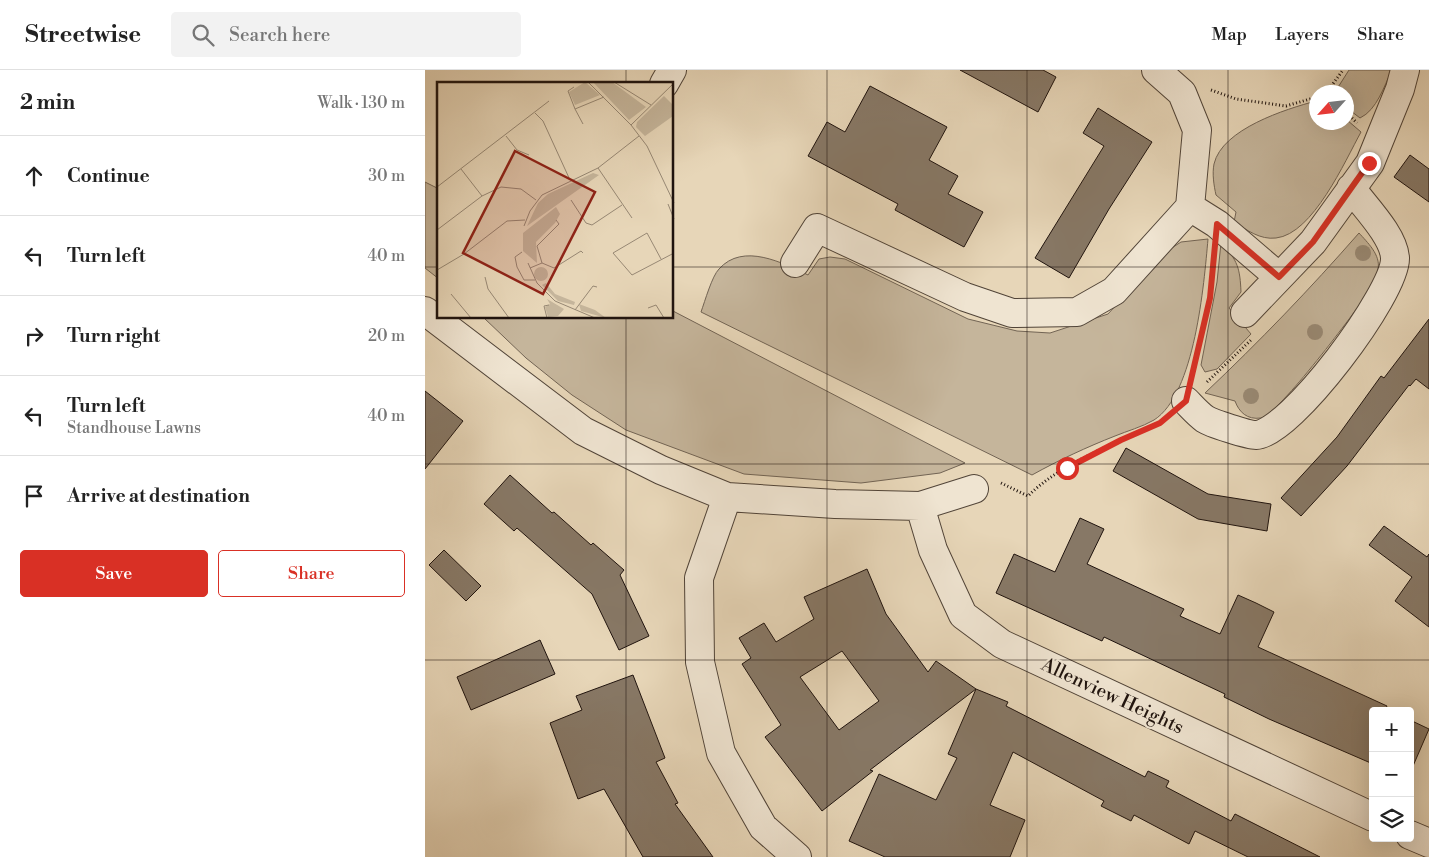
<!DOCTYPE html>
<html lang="en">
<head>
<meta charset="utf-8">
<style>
	:root { --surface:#fff; --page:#f2f2f2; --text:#222; --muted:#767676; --line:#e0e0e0; --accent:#d93025 }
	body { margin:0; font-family:"Libre Bodoni",serif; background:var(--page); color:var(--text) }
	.controls { position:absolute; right:15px; bottom:15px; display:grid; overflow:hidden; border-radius:5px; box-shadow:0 5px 20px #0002 }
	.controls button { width:45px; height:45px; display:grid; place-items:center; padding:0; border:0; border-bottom:1px solid var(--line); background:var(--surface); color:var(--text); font:25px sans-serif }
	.compass { position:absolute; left:884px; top:15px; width:45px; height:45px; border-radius:50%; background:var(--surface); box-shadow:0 5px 20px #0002; rotate:243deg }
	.stop { position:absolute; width:15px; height:15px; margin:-11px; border:4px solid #d93025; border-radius:50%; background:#fff }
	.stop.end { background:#d93025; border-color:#fff; box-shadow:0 1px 5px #0008 }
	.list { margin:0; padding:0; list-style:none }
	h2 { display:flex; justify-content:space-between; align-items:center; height:65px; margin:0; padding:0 20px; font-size:21px }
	h2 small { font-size:16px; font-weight:400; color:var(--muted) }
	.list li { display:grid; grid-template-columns:32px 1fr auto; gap:15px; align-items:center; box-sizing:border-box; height:80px; padding:0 20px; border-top:1px solid var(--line) }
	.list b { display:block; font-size:19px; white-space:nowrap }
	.list p { margin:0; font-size:16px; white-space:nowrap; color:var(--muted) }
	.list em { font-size:16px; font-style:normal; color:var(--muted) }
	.actions { display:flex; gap:10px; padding:15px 20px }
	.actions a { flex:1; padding:11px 0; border:1px solid var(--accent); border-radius:5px; text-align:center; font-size:18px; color:var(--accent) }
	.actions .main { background:var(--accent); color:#fff }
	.icon { flex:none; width:28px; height:28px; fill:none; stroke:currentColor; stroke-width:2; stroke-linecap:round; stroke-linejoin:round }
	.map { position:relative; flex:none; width:1004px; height:787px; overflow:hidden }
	header { display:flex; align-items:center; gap:30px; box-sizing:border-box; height:70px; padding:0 25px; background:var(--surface); border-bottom:1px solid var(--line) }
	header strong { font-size:24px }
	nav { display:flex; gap:28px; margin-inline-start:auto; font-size:18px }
	.search { width:350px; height:45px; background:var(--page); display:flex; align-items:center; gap:12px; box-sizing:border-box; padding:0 18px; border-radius:5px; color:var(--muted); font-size:19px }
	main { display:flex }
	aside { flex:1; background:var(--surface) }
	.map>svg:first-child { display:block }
	.green { fill:#c5b59b; stroke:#726454 }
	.building { fill:#877866; stroke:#1f130e; fill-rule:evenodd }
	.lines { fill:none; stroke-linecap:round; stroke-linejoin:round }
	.street-casing { stroke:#514438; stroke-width:30 }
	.path { stroke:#1f130e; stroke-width:3; stroke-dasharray:1 2.5; stroke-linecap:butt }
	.street { stroke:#efe4d1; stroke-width:28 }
	.tree { fill:#998a75 }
	.route { stroke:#d93025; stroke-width:6 }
	.grid { fill:none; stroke:#1f130e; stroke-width:1; stroke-opacity:0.55 }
	.labels { text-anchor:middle; stroke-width:4.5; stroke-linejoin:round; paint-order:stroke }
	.street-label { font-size:19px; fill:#1f130e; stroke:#efe4d1 }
	.inset-road { fill:none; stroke:#978874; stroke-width:1 }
	.view { fill:#8f2418; fill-opacity:0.15; stroke:#8f2418; stroke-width:2.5 }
	.inset-edge { fill:none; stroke:#1f130e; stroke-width:2.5 }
</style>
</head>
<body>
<header>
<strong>Streetwise</strong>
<div class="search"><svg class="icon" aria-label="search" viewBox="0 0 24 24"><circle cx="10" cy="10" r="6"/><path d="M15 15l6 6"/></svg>Search here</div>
<nav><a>Map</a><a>Layers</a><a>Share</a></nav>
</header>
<main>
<aside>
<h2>2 min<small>Walk · 130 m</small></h2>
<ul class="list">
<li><svg class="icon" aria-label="ahead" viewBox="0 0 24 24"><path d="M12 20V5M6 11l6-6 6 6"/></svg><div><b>Continue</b></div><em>30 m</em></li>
<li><svg class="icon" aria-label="left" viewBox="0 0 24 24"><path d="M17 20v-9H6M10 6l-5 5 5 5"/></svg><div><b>Turn left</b></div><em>40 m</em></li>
<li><svg class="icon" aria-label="right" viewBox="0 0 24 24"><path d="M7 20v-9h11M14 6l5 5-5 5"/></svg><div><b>Turn right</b></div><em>20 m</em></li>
<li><svg class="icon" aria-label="left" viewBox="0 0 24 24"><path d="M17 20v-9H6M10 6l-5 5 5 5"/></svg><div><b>Turn left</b><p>Standhouse Lawns</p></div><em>40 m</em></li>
<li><svg class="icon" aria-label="arrive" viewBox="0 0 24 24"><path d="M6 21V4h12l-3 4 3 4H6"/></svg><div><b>Arrive at destination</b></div></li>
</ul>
<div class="actions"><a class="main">Save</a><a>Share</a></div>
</aside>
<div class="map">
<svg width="1004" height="787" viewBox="0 0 1004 787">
	<rect width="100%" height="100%" fill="#e7d6b8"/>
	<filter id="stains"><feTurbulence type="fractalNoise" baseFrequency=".004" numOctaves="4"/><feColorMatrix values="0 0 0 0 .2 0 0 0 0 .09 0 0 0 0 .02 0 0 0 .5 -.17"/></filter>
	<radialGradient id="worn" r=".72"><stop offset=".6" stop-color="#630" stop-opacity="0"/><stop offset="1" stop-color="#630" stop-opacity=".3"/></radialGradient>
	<!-- green -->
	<path class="green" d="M 924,0 L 967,0 C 959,16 952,40 935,48 L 922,38 L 922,22 L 910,22 Z
		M 891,31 L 892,52 L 922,52 L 922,50 L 936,62 C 920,91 888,164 851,168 C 835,170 822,160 809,152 L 811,142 L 791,125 C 789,116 787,104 789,94 C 797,59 861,39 891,31 Z
		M 0,112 L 14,119 L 14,209 L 0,198 Z
		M 934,163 C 942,172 956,185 953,199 C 952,205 948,215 945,220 C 931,241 854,344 836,348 C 822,350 814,342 810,331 L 780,323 C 834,272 885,219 934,163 Z
		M 783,169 C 779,214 770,324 729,350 C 717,357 702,361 690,366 C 662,377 634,390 607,405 L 276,242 C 280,231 287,206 294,199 C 318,172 358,193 383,205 L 394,189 L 405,187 L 420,189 L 543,249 L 592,261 L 625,263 L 683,244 L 739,183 L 756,172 Z
		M 796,173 C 813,190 815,199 816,222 L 804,238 L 826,264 L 792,299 L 780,302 L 776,295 L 792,212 Z
		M 248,241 L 540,393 L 515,403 L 436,413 L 319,404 L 201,360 L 147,325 L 101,288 L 59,248 L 248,248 Z"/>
	<!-- building -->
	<path class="building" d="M 535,0 L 618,0 L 631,7 L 613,42 Z
		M 445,16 L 522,57 L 504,90 L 533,106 L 523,124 L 558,142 L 539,177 L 470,140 L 473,134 L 383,86 L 402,52 L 420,62 Z
		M 673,38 L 727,72 L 684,139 L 644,208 L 610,188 L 679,76 L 658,63 Z
		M 985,85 L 1004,99 L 1004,132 L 969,107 Z
		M 1004,249 L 1004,319 L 991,309 L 985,316 L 984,315 L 922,396 L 876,446 L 856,428 L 912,367 L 956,306 L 959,308 Z
		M 0,321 L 38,351 L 0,399 Z
		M 701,378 L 783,424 L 846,434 L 842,461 L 773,449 L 688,401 Z
		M 85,405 L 127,443 L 129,442 L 166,475 L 168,473 L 199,500 L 195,505 L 224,566 L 194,580 L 167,524 L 92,458 L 89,461 L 59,434 Z
		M 655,448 L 679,459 L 662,494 L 759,539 L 755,546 L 795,564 L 813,525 L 831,533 L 849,542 L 833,577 L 962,636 L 961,638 L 966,641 L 948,641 L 948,694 L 844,649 L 799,627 L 800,624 L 679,567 L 677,571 L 571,523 L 589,484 L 630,502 Z
		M 959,456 L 1002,487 L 1004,484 L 1004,557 L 970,531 L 987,507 L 944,475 Z
		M 19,480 L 56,516 L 41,531 L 4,495 Z
		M 442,499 L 461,544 L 503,602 L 511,591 L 551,619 L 583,632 L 581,636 L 720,707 L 723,701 L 744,711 L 741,717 L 806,751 L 810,744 L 895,787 L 823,787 L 770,761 L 764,774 L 709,745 L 706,751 L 676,736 L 679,731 L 588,682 L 565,735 L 600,750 L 585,787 L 460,787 L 424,771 L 454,704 L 511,730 L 532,688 L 523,684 L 551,619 L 445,700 L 448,701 L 397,741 L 340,667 L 356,655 L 317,594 L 326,588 L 314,568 L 339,553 L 351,572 L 389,549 L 379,527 ZM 417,581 L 454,631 L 414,660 L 375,607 Z
		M 115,570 L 130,604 L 46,640 L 32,607 Z
		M 208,605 L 240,688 L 231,692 L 253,733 L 250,734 L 288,787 L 218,787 L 179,719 L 153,729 L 125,653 L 157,640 L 151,626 Z
		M 985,650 L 1004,659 L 985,703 Z"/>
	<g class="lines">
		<defs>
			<path id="street" d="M 731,0 L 757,23 L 772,60 L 765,137
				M 239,14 L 247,0
				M 370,193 L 392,158 L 540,227 L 587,243 L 652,242 L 689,221 L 765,137 L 792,154 L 854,207
				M 0,241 L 158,361 L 236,400 L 302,427 L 410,434 L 495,436 L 549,419
				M 820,243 L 888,172 L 945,93 L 975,19 L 980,0
				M 761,331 C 767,337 773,344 780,349 C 786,353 823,365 831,365 C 865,364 971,223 970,188 C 969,166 940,137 926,118
				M 302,427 L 274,508 L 275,592 L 296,683 L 338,757 L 372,787
				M 495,436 L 508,480 L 538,545 L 577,574 L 948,747
				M 985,765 L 1004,773"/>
		</defs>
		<!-- street casing -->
		<use href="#street" class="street-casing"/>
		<!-- path -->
		<path class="path" d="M 786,20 L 811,29 L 861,36 L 892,27
			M 902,22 L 918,0
			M 922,43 L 932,53
			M 768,305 L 785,228 L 789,188
			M 782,312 L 826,270
			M 576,413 L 603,426 C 628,401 664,385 695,370 C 710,363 728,359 741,348"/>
		<!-- street -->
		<use href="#street" class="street"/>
	</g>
	<!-- trees -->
	<g class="tree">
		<circle cx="938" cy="183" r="8"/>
		<circle cx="890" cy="262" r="8"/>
		<circle cx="826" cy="326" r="8"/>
	</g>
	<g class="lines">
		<!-- route -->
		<path class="route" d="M 642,398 L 696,370 L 735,353 L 761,331 L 785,228 L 792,154 L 854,207 L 888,172 L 944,93"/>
	</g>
	<!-- grid -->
	<path class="grid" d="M 201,0 L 201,14M 402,0 L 402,787M 602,0 L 602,787M 803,0 L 803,787M 0,197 L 14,197M 248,197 L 1004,197M 201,248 L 201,787M 0,394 L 1004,394M 0,590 L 1004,590"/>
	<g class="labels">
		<!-- street labels -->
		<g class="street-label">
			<text transform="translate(688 625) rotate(25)" y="7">Allenview Heights</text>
		</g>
	</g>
	<!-- overview -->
	<g transform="translate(12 12)">
		<rect width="236" height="236" fill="#e7d6b8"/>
		<path d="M 148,0 L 163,13 L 138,23 L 132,10 ZM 156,0 L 175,0 L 209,25 L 192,38 ZM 227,14 L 235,22 L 236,34 L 208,54 L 199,45 L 200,40 ZM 156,91 L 162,93 L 90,144 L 101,121 L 111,112 ZM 119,125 L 123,132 L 118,141 L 99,160 L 100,181 L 86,169 L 86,151 ZM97 192a7 7 0 1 1 14 0a7 7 0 1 1-14 0ZM 109,201 L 118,212 L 138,220 L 137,223 L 121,219 L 105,203 ZM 110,217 L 127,227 L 121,234 L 111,235 L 108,225 L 113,222 ZM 142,222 L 158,228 L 169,236 L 144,229 Z" fill="#c5b59b"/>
		<path class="inset-road" d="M 151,0 L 194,43 L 210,64 L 237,121M 177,0 L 214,23M 137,5 L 131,9 L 138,27 L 167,15M 138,27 L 146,42M 98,31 L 106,39 L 133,98M 194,43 L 237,1M 69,54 L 80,68 L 92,73M 161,86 L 195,136M 24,87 L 45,114M 0,105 L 112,19M 134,118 L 149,141 L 155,143 L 185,123M 231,122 L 237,137M 87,144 L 93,129 L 105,113 L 161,86 L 202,54M 0,148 L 45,114 L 64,105 L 84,107 L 99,118M 85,170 L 78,175 L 80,185 L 87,198 L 98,198M 224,177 L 210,151 L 176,171 L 195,193 L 237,171M 91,181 L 100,201 L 118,219 L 158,236M 105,181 L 117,186 L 144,169 L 146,171M 93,186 L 105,181 L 100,164 L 122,142 L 119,138M 0,188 L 27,172 L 70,139 L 88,138M 48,195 L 51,207 L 72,236M 14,212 L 34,236M 211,226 L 219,223 L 227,236M 138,228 L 156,204 L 160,205M 110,236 L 107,224 L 112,223"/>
		<path class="view" d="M 78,69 L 158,110 L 106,212 L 26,171 Z"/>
		<rect width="236" height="236" class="inset-edge"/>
	</g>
	<rect width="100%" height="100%" filter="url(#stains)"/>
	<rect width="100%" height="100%" fill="url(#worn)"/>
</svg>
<div class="controls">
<button>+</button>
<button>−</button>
<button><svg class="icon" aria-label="layers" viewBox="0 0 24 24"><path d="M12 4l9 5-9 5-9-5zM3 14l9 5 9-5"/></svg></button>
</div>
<svg class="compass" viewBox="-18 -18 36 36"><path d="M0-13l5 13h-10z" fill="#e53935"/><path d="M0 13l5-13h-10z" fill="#767676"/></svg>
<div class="stop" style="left:642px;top:398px"></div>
<div class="stop end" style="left:944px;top:93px"></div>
</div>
</main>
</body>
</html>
